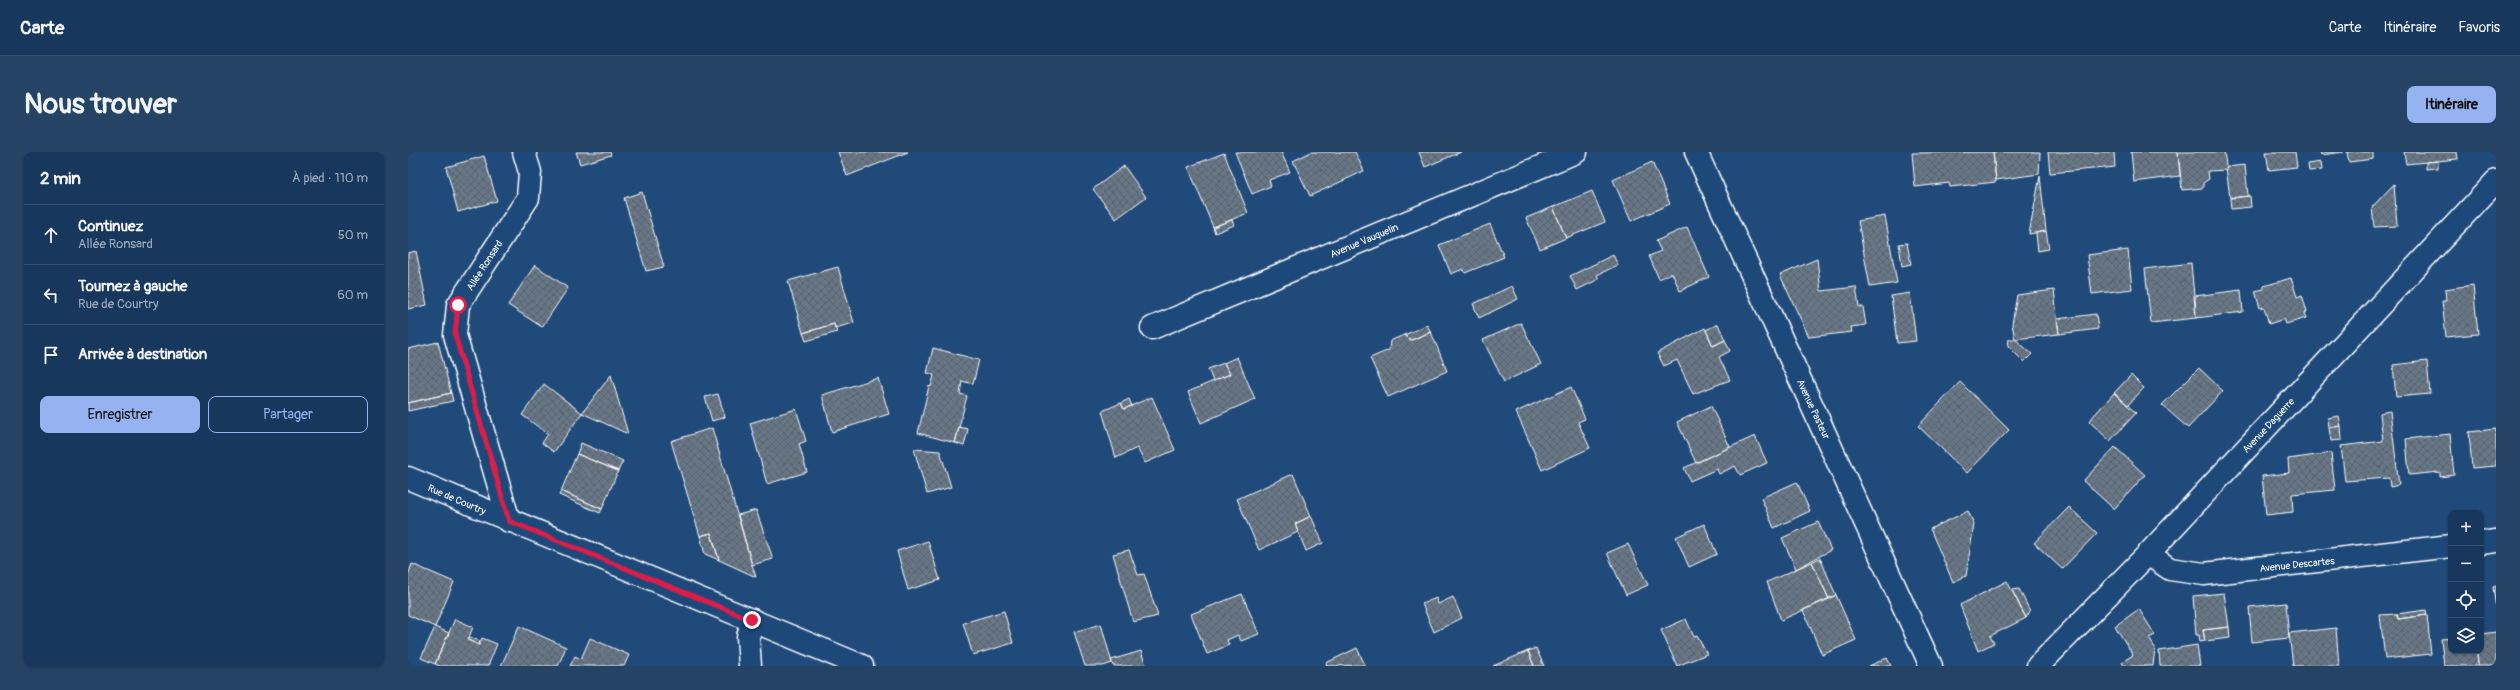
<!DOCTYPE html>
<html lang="fr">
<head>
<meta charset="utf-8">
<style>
	:root { --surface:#17385c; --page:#244365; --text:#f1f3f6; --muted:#9eacbb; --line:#365272; --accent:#95b2f1 }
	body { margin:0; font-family:Pangolin,sans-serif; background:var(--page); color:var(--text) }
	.controls { position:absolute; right:12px; bottom:12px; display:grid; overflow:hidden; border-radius:8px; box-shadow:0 1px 3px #0004 }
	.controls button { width:36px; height:36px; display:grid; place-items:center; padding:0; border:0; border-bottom:1px solid var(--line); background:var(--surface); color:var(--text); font:20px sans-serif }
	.stop { position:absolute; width:12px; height:12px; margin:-9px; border:3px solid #e11d48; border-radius:50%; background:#fff }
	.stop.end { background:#e11d48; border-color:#fff; box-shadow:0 1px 4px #0008 }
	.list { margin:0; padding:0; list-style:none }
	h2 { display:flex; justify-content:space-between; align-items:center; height:52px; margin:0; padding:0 16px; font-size:17px }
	h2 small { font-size:13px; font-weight:400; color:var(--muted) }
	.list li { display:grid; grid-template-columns:26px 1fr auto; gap:12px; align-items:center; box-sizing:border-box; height:60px; padding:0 16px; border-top:1px solid var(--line) }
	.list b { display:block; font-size:15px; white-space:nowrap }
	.list p { margin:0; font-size:13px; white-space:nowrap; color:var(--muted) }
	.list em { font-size:13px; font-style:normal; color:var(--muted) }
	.actions { display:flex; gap:8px; padding:12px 16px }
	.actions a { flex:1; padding:9px 0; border:1px solid var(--accent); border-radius:8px; text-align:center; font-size:14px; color:var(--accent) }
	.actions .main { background:var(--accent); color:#111 }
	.icon { flex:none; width:22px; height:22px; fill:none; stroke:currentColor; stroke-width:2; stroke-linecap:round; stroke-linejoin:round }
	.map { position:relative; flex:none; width:2088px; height:514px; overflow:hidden; border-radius:8px }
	header { display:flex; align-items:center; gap:24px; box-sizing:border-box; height:56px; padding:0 20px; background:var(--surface); border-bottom:1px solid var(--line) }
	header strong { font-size:19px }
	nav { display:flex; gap:22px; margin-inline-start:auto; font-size:14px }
	.intro { display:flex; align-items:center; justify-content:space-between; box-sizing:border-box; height:96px; padding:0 24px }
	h1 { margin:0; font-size:28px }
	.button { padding:10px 18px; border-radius:8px; background:var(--accent); color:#111; font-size:14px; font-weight:700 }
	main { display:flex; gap:24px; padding:0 24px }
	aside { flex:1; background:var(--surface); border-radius:8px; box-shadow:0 1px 3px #0004 }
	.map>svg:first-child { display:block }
	.building { fill:url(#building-cross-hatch); stroke:#fff }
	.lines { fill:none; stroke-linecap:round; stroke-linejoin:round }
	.minor-casing { stroke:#fff; stroke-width:25 }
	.tertiary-casing { stroke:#fff; stroke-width:25 }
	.minor { stroke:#1f4a7a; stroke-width:22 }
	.tertiary { stroke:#1f4a7a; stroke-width:22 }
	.route { stroke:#e11d48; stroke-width:5 }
	.labels { text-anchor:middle; stroke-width:3.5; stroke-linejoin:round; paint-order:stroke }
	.street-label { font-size:10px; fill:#fff; stroke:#1f4a7a }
</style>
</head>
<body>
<header>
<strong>Carte</strong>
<nav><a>Carte</a><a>Itinéraire</a><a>Favoris</a></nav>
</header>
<div class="intro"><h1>Nous trouver</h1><a class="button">Itinéraire</a></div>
<main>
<aside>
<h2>2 min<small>À pied · 110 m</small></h2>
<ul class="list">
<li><svg class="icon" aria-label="ahead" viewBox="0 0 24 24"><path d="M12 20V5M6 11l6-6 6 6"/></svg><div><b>Continuez</b><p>Allée Ronsard</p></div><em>50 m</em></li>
<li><svg class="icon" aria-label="left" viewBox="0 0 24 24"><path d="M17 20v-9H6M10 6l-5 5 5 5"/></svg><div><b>Tournez à gauche</b><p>Rue de Courtry</p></div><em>60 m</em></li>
<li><svg class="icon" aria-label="arrive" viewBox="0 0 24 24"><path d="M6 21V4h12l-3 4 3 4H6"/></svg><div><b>Arrivée à destination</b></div></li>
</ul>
<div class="actions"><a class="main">Enregistrer</a><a>Partager</a></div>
</aside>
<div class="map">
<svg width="2088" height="514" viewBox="0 0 2088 514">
	<defs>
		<pattern id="building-cross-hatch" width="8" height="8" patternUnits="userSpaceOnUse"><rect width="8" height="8" fill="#687787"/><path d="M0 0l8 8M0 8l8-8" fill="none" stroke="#5a626a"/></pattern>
	</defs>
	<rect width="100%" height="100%" fill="#1f4a7a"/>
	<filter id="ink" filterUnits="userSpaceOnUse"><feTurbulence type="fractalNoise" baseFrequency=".025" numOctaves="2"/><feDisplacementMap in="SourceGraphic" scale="8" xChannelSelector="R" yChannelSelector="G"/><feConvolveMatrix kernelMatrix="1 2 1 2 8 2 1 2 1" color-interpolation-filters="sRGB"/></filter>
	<g filter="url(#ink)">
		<!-- building -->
		<path class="building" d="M 168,0 L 202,0 L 203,3 L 172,12 Z
			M 430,0 L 500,0 L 439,24 Z
			M 827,0 L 873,0 L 882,20 L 861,28 L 863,34 L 844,42 Z
			M 903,0 L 947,0 L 956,19 L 902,44 L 885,9 Z
			M 1011,0 L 1053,0 L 1017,15 Z
			M 1585,0 L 1588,30 L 1542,35 L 1541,31 L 1507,35 L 1504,1 Z
			M 1585,0 L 1632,0 L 1631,22 L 1588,28 Z
			M 1640,0 L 1706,0 L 1707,15 L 1642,21 Z
			M 1723,0 L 1770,0 L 1772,24 L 1726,30 Z
			M 1770,0 L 1816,0 L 1819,18 L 1800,19 L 1801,27 L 1795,31 L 1795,36 L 1774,38 Z
			M 1858,0 L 1887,0 L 1889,15 L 1861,18 Z
			M 1912,0 L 1936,0 L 1913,3 Z
			M 1939,0 L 1965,0 L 1965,7 L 1941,10 Z
			M 1996,0 L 2049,0 L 2050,7 L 1998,12 Z
			M 816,1 L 840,61 L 805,75 L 780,15 Z
			M 76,4 L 89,49 L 50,60 L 38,15 Z
			M 2030,9 L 2030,16 L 2018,17 L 2018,10 Z
			M 1244,10 L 1262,52 L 1223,69 L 1205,28 Z
			M 1913,10 L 1914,18 L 1901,19 L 1900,12 Z
			M 1837,13 L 1840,44 L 1822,46 L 1818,15 Z
			M 716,14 L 738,45 L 708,67 L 685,37 Z
			M 1632,24 L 1638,79 L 1621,82 Z
			M 1986,32 L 1989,74 L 1966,75 L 1964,55 Z
			M 1184,39 L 1197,70 L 1158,86 L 1145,55 Z
			M 234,40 L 256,115 L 238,119 L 216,46 Z
			M 1842,44 L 1843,55 L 1823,57 L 1822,46 Z
			M 1145,55 L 1158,86 L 1132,97 L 1118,66 Z
			M 1477,64 L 1489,131 L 1462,135 L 1450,69 Z
			M 824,68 L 826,73 L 807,81 L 805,75 Z
			M 1082,72 L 1096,105 L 1057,121 L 1055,117 L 1043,122 L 1031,93 Z
			M 1279,75 L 1301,125 L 1272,139 L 1264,121 L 1251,127 L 1241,104 L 1253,99 L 1248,89 Z
			M 1638,79 L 1641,97 L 1630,99 L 1628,81 Z
			M 1499,91 L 1503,112 L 1494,114 L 1491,92 Z
			M 1720,98 L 1724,137 L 1684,142 L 1679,103 Z
			M 8,99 L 19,153 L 0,157 L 0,101 Z
			M 1205,103 L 1210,113 L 1189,123 L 1191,127 L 1169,138 L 1162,124 Z
			M 1409,107 L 1413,139 L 1448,135 L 1451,155 L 1455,155 L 1458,173 L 1443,175 L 1444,180 L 1401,185 L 1372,123 Z
			M 1783,111 L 1788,166 L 1743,171 L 1737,117 Z
			M 127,113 L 160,136 L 134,175 L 100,153 Z
			M 430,115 L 446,171 L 427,176 L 426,172 L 395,181 L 380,129 Z
			M 1883,126 L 1889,145 L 1894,143 L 1899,160 L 1896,161 L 1898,166 L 1878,172 L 1876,167 L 1861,172 L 1856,155 L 1852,156 L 1847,139 L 1856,137 L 1856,134 Z
			M 2065,133 L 2070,182 L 2038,185 L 2034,149 L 2038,149 L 2037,137 Z
			M 1104,134 L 1110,147 L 1071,166 L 1065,152 Z
			M 1646,138 L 1651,182 L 1607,187 L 1604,172 L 1609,143 Z
			M 1833,138 L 1835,160 L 1788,166 L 1787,144 Z
			M 1502,141 L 1508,189 L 1489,191 L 1483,144 Z
			M 1688,162 L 1690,177 L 1651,182 L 1649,167 Z
			M 1113,171 L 1133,212 L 1096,230 L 1075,188 Z
			M 426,172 L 429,180 L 398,189 L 395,181 Z
			M 1310,172 L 1317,188 L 1305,194 L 1298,178 Z
			M 1019,173 L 1023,180 L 1003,188 L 996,183 Z
			M 1297,176 L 1305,194 L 1317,188 L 1322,199 L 1311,205 L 1322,228 L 1285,242 L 1269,208 L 1256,214 L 1249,201 Z
			M 1023,180 L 1039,219 L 980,245 L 962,206 L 981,198 L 982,189 L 996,183 L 1003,188 Z
			M 1601,187 L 1607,187 L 1624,202 L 1616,210 L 1600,194 Z
			M 30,190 L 43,241 L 0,251 L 0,197 Z
			M 525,196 L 571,208 L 565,232 L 554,229 L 552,242 L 559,244 L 547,291 L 510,281 L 521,234 L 523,235 L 526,223 L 519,221 Z
			M 829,205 L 847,247 L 793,271 L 780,240 L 822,222 L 816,211 Z
			M 2019,209 L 2022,242 L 1988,245 L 1985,213 Z
			M 816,211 L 822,222 L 805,229 L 800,217 Z
			M 1791,216 L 1815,239 L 1780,276 L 1754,253 Z
			M 203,223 L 220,282 L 174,261 Z
			M 1723,223 L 1736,236 L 1720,253 L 1706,241 Z
			M 470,226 L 481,262 L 424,280 L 414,243 Z
			M 1552,230 L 1601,278 L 1559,321 L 1510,274 Z
			M 136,232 L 174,261 L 146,300 L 134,291 L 140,282 L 114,263 Z
			M 1163,235 L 1177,267 L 1170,270 L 1182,296 L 1134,318 L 1108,260 Z
			M 43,241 L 45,249 L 0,259 L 0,251 Z
			M 1706,241 L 1728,261 L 1702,289 L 1681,269 Z
			M 310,242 L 317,265 L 304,269 L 297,245 Z
			M 744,245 L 767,298 L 737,311 L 729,296 L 708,306 L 694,259 L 713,251 L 716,257 Z
			M 721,247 L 724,254 L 716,257 L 713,251 Z
			M 1303,254 L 1322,295 L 1288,311 L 1269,270 Z
			M 388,257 L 398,289 L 391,292 L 399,320 L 359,332 L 342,271 Z
			M 1982,259 L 1991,333 L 1982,335 L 1981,326 L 1937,329 L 1933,294 L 1975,289 L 1972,261 Z
			M 1931,264 L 1933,274 L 1921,275 L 1920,266 Z
			M 1933,274 L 1934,288 L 1923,289 L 1921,276 Z
			M 551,275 L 560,277 L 556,294 L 547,291 Z
			M 304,276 L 344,413 L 348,425 L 311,408 L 303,381 L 292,384 L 263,289 Z
			M 2088,277 L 2088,314 L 2064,316 L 2061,280 Z
			M 2042,282 L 2046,323 L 2032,325 L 2032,320 L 2001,323 L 1998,287 Z
			M 1347,284 L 1359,311 L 1332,323 L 1327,314 L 1311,322 L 1309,317 L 1282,329 L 1276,316 Z
			M 173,291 L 215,309 L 210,319 L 169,302 Z
			M 1707,295 L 1737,323 L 1706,357 L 1675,329 Z
			M 506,297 L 532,299 L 543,335 L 519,342 Z
			M 1923,301 L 1927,338 L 1884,342 L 1885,360 L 1858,363 L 1854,324 L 1881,321 L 1880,307 Z
			M 169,302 L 210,319 L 194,357 L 153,339 Z
			M 885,322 L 903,364 L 887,372 L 890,380 L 851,398 L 829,347 Z
			M 1389,330 L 1402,359 L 1366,376 L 1353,346 Z
			M 153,339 L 194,357 L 192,361 L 151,343 Z
			M 1661,355 L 1689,381 L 1654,417 L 1626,391 Z
			M 348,358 L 365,407 L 344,413 L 330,363 Z
			M 1560,359 L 1566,372 L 1558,424 L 1545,430 L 1522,377 Z
			M 903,364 L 915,391 L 898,399 L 887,372 Z
			M 1410,370 L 1423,398 L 1388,417 L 1374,386 Z
			M 1296,372 L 1309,402 L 1281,415 L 1268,385 Z
			M 303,381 L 311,408 L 297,402 L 292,384 Z
			M 520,389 L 532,428 L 500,438 L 489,399 Z
			M 1220,392 L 1240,433 L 1218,443 L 1199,401 Z
			M 721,398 L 730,423 L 736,422 L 750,464 L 725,470 L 705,402 Z
			M 1412,406 L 1428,443 L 1421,447 L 1404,410 Z
			M 1404,410 L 1421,447 L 1373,468 L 1359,430 Z
			M 4,412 L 46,430 L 27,475 L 0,463 L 0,423 Z
			M 1599,429 L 1618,466 L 1582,484 L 1586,491 L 1570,499 L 1552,453 Z
			M 2088,434 L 2088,457 L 2085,435 Z
			M 1611,437 L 1622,459 L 1618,466 L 1604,438 Z
			M 1816,441 L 1821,475 L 1795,478 L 1797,489 L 1792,490 L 1791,483 L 1788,483 L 1785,444 Z
			M 834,442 L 851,482 L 833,489 L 830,483 L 819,488 L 821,493 L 799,502 L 783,462 Z
			M 1428,443 L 1448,488 L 1414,503 L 1395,458 Z
			M 1045,445 L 1054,466 L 1026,480 L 1014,452 L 1028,446 L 1030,452 Z
			M 1878,451 L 1881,486 L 1844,490 L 1841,455 Z
			M 1731,457 L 1747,483 L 1741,486 L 1747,496 L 1745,514 L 1716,514 L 1714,510 L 1725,503 L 1707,474 Z
			M 2018,458 L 2019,463 L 1990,467 L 1989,462 Z
			M 596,459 L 605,491 L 565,503 L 555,471 Z
			M 1989,462 L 1990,467 L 2019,463 L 2023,502 L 1977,507 L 1972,463 Z
			M 47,467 L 65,475 L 60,488 L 71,493 L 74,486 L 89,492 L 80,514 L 32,514 L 27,512 Z
			M 1278,467 L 1286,485 L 1289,484 L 1299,502 L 1269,514 L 1253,478 Z
			M 693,472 L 704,511 L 695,514 L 677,514 L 666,480 Z
			M 111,474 L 158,495 L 150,514 L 93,514 Z
			M 27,475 L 41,481 L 27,512 L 13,506 Z
			M 1821,475 L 1822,486 L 1797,489 L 1795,478 Z
			M 1928,476 L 1931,514 L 1885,514 L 1881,481 Z
			M 2088,480 L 2088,514 L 2070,514 L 2069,499 L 2073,499 L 2073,482 Z
			M 61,485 L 72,489 L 71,493 L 60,488 Z
			M 182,486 L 221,503 L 216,514 L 162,514 L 167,504 L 173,507 Z
			M 2043,486 L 2043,499 L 2069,499 L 2070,514 L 2036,514 L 2033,487 Z
			M 1789,493 L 1792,514 L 1752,514 L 1751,499 Z
			M 949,496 L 957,513 L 919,514 L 918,511 Z
			M 1128,496 L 1136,514 L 1126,514 L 1120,499 Z
			M 733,499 L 738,514 L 705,514 L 703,508 Z
			M 1120,499 L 1126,514 L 1085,514 Z
			M 1479,506 L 1483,514 L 1461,514 Z"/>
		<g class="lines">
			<defs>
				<path id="minor" d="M 744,176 L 1168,0
					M 101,369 L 47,183 L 50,153 L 120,46 L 122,20 L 116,0
					M 2073,391 L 2088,389
					M 1740,402 L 1762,417 L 1796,422 L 2043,394
					M 342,514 L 340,485 L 344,468"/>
				<path id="tertiary" d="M 1288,0 L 1523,514
					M 0,326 L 454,514
					M 1630,514 L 1740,402 L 2088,29"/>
			</defs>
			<!-- minor casing -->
			<use href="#minor" class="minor-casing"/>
			<!-- tertiary casing -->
			<use href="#tertiary" class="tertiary-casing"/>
			<!-- minor -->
			<use href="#minor" class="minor"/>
			<!-- tertiary -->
			<use href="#tertiary" class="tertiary"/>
		</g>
	</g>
	<g class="lines" filter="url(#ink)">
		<!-- route -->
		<path class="route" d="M 50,153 L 47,183 L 101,369 L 344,468"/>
	</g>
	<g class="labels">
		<!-- street labels -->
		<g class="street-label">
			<text transform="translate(956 88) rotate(-23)" y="4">Avenue Vauquelin</text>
			<text transform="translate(76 113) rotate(-57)" y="4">Allée Ronsard</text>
			<text transform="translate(1406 257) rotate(65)" y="4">Avenue Pasteur</text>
			<text transform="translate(1860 273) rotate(-47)" y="4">Avenue Daguerre</text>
			<text transform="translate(49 347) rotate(23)" y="4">Rue de Courtry</text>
			<text transform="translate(1889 412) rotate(-6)" y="4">Avenue Descartes</text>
		</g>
	</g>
</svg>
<div class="controls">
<button>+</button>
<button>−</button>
<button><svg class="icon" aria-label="locate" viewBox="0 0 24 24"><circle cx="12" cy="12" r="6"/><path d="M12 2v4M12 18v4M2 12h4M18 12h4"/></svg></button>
<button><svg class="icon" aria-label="layers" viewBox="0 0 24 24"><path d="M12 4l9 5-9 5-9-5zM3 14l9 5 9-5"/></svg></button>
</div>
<div class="stop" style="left:50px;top:153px"></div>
<div class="stop end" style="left:344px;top:468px"></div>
</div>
</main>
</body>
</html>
